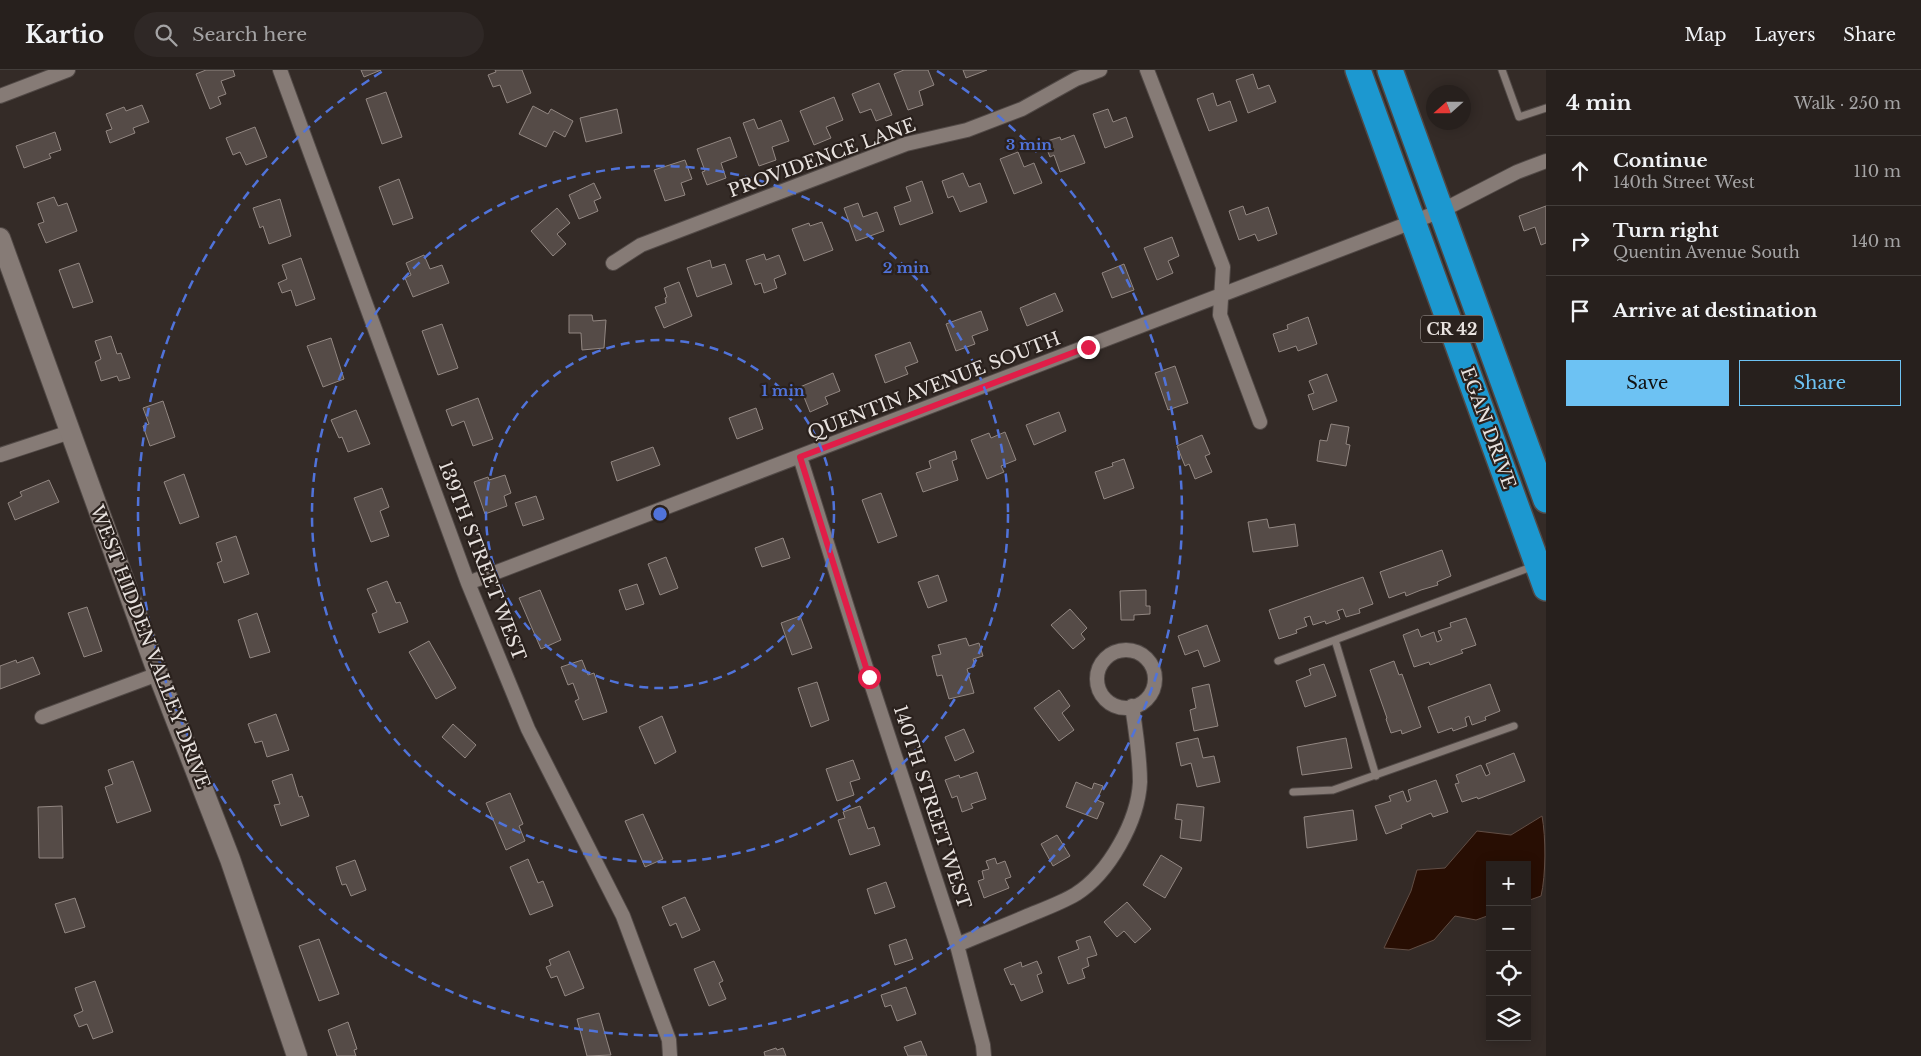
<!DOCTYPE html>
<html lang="en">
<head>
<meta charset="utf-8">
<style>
	:root { --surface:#27201d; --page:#2f2826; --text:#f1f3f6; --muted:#a4a3a4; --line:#433e3b; --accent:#6dc2f3 }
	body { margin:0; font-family:"Libre Baskerville",serif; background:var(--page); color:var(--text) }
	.controls { position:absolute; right:15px; bottom:15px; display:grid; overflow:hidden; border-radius:0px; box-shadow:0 2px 12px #0003 }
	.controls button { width:45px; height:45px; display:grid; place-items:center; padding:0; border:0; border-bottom:1px solid var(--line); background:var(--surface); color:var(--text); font:25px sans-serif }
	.compass { position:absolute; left:1426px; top:15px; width:45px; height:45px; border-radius:50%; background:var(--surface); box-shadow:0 2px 12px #0003; rotate:249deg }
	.stop { position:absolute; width:15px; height:15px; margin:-11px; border:4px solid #e11d48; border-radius:50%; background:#fff }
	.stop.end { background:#e11d48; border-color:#fff; box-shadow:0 1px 5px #0008 }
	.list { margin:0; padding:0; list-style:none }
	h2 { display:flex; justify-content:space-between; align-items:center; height:65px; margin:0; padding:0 20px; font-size:21px }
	h2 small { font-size:16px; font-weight:400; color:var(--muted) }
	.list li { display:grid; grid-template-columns:32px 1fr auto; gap:15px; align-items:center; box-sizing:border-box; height:70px; padding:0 20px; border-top:1px solid var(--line) }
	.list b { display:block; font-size:19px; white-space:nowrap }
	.list p { margin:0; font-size:16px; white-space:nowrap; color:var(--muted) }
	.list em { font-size:16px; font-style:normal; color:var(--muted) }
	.actions { display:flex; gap:10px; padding:15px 20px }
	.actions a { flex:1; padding:11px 0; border:1px solid var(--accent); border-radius:0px; text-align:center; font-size:18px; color:var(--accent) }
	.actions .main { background:var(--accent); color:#111 }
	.icon { flex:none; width:28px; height:28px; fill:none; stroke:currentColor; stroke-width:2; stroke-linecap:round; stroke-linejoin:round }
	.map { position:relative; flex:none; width:1546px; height:986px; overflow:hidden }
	header { display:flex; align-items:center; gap:30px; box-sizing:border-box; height:70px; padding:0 25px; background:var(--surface); border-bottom:1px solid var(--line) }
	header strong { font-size:24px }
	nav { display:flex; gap:28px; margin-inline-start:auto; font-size:18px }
	.search { width:350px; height:45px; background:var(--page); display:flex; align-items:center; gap:12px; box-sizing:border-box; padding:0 18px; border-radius:28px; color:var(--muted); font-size:19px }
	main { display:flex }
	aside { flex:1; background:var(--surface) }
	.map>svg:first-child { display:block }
	.water { fill:#280e03; stroke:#624e45 }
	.building { fill:#554b47; stroke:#928782 }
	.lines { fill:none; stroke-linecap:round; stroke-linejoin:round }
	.lane-casing { stroke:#514946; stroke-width:9 }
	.street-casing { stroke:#514946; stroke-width:16 }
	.secondary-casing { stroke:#514946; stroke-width:22 }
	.highway-casing { stroke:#514946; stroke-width:28 }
	.lane { stroke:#867b76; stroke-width:7 }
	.street { stroke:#867b76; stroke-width:14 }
	.secondary { stroke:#867b76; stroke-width:20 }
	.highway { stroke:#1c98d0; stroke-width:25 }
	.route { stroke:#e11d48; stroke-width:6 }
	.ring { fill:none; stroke:#5073da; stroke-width:2.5; stroke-dasharray:9 6 }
	.labels { text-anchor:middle; stroke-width:4.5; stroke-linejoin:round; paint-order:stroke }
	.shield { fill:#2a211d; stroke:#afa8a5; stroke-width:1 }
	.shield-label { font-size:16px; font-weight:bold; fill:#e8e2df }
	.street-label { font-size:18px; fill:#e8e2df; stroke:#2a211d }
	.centre { fill:#5073da; stroke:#2a211d; stroke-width:2.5 }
	.ring-label { font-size:15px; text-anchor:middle; font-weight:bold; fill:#5073da; stroke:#2a211d; stroke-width:4.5; stroke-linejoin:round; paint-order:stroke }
</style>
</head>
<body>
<header>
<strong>Kartio</strong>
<div class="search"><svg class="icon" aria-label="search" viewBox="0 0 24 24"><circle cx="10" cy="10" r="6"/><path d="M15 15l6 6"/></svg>Search here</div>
<nav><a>Map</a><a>Layers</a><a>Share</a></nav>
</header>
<main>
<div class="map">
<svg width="1546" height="986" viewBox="0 0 1546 986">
	<rect width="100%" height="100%" fill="#342b27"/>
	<!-- water -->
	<path class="water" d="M 1542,746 C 1546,767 1546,805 1541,826 L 1527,831 L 1527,795 L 1490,795 L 1490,845 L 1476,850 L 1455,846 L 1434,870 L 1409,880 L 1384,878 L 1411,821 L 1417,800 L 1445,798 L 1477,761 L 1511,765 Z"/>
	<!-- building -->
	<path class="building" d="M 206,0 L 233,0 L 235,6 L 221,11 L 226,24 L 218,27 L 221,34 L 210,39 L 196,4 Z
		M 361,0 L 381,0 L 364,7 Z
		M 495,0 L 522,0 L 531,23 L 507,33 L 500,15 L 493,17 L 488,5 L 496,2 Z
		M 904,0 L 928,0 L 934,15 L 919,21 L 923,35 L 908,40 L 894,4 Z
		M 963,0 L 987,0 L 966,8 Z
		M 1253,4 L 1258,19 L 1269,15 L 1276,32 L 1248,43 L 1236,10 Z
		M 879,13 L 892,45 L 876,51 L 871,39 L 860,43 L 852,24 Z
		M 386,22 L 402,67 L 382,74 L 366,29 Z
		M 1213,23 L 1217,36 L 1230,31 L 1237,51 L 1209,61 L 1197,29 Z
		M 834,27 L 843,50 L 826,57 L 831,68 L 814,75 L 800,41 Z
		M 142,35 L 149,52 L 133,58 L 135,63 L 110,73 L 106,61 L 112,59 L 106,44 L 124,37 L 126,41 Z
		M 533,36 L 548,44 L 551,39 L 573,51 L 565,67 L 554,61 L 546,77 L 519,64 Z
		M 617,39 L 622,63 L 586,72 L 580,48 Z
		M 1108,39 L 1113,52 L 1126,47 L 1133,67 L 1105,78 L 1093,44 Z
		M 754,49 L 758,59 L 781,50 L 789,71 L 772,77 L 776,90 L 759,96 L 743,53 Z
		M 255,57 L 267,87 L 246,95 L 240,82 L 233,85 L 226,68 Z
		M 55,62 L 61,80 L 49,84 L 51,88 L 24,98 L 16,76 Z
		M 1074,65 L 1085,93 L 1060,102 L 1054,85 L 1050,87 L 1044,72 L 1060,67 L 1061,70 Z
		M 730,67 L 737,87 L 721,93 L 726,108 L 707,115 L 702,102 L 705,101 L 697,79 Z
		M 1018,82 L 1024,97 L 1034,93 L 1042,113 L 1014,124 L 1000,89 Z
		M 685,90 L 692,109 L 681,113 L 685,125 L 665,131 L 654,100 Z
		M 963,103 L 969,117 L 980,113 L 987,132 L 960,142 L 953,126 L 948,128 L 942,111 Z
		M 399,109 L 413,148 L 393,155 L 379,117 Z
		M 922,111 L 933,143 L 900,155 L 894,137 L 911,131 L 906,117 Z
		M 594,113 L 601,128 L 594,131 L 598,141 L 579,149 L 569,125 Z
		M 54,127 L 58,136 L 67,133 L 77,161 L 46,173 L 38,154 L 44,152 L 37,133 Z
		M 280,129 L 291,166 L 269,174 L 263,156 L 260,158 L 253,138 Z
		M 858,133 L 863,147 L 877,142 L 884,161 L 856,171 L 844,138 Z
		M 1243,136 L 1246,145 L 1268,137 L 1277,164 L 1258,171 L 1255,164 L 1239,170 L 1229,141 Z
		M 1546,136 L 1546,173 L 1541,175 L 1535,157 L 1524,161 L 1519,146 Z
		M 557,138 L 570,153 L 557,164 L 566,174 L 553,186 L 531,161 Z
		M 822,152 L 833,180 L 804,191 L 792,159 L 809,153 L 810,156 Z
		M 1172,167 L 1179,186 L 1168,191 L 1173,203 L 1157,210 L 1144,178 Z
		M 764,184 L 766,190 L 779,185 L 786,204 L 774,209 L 777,218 L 764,223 L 761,213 L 755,215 L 746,190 Z
		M 424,185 L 430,199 L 442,195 L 449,213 L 413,227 L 405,208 L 411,205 L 406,193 Z
		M 301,188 L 315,229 L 296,236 L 291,220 L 282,223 L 278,213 L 287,209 L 282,195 Z
		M 710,190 L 712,198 L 725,194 L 732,214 L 697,227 L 687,198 Z
		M 79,193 L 93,232 L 73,238 L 59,200 Z
		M 1124,194 L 1134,220 L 1112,228 L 1102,203 Z
		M 679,212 L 692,246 L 664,258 L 655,237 L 666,233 L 665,228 L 667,227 L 664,218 Z
		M 1055,223 L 1063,241 L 1027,256 L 1020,238 Z
		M 981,241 L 988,260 L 972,266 L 975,274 L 956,281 L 946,254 Z
		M 569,245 L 592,245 L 593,251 L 606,250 L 604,278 L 582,280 L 581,263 L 569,263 Z
		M 1308,247 L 1317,274 L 1298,281 L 1296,276 L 1279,282 L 1273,264 L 1288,259 L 1287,255 Z
		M 442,254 L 458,298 L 438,305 L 422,261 Z
		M 111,266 L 117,284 L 121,283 L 130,308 L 119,311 L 117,306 L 101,311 L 95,292 L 101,289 L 95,271 Z
		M 331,268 L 344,309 L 323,317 L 307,276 Z
		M 910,272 L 918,292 L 905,297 L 908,304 L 885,313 L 875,285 Z
		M 1175,296 L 1188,333 L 1168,340 L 1155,303 Z
		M 833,303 L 840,321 L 825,327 L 828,334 L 810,342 L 800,317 Z
		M 1327,304 L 1337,331 L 1313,340 L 1308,325 L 1314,323 L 1309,311 Z
		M 478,328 L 493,369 L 473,376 L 464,351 L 452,356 L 446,340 Z
		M 163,331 L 175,367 L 150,376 L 143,356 L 149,354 L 143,338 Z
		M 756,338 L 763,359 L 737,369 L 729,348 Z
		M 356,340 L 370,374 L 348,382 L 342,367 L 339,368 L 331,350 Z
		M 1059,342 L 1066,361 L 1034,375 L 1026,355 Z
		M 1331,354 L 1349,357 L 1346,374 L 1350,375 L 1346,396 L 1317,391 L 1320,370 L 1327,371 Z
		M 1005,362 L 1016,390 L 1001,396 L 1004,402 L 987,409 L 971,370 L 989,363 L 991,368 Z
		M 1202,365 L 1210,384 L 1205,386 L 1212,402 L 1195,409 L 1189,394 L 1185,396 L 1177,376 Z
		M 653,377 L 660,395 L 617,411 L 611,392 Z
		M 955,381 L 957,389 L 952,391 L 958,410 L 923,422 L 916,403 L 931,398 L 929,391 Z
		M 1124,389 L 1134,418 L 1104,429 L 1095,402 L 1113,396 L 1112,393 Z
		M 184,404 L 199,447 L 180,454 L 164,412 Z
		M 505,405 L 511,423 L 504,426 L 507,436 L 485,444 L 474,412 L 488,407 L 489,410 Z
		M 49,410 L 59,432 L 15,450 L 8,433 L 22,426 L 20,422 Z
		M 382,418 L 389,437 L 380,441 L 389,466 L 371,472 L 354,428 Z
		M 881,423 L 897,466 L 878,473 L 862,430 Z
		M 536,426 L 544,449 L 523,456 L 515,433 Z
		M 1267,449 L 1269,458 L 1295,454 L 1298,476 L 1253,482 L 1248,452 Z
		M 236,466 L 249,504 L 224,513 L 217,493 L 222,491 L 216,473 Z
		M 783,468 L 790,488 L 762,497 L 755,478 Z
		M 1442,480 L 1451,506 L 1437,512 L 1438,515 L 1421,520 L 1406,526 L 1405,522 L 1389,528 L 1380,502 Z
		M 666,487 L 678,518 L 660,525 L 648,494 Z
		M 938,505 L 947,531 L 928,538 L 918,512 Z
		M 1363,507 L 1373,534 L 1359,539 L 1360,543 L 1346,547 L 1343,539 L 1337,541 L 1340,549 L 1326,554 L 1325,551 L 1313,555 L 1310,546 L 1304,548 L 1307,556 L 1296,560 L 1297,563 L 1279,569 L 1269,540 Z
		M 387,511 L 396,533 L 400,532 L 408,552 L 379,563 L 372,544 L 377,542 L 367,519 Z
		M 637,514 L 644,534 L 626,540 L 619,520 Z
		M 540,520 L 561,570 L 541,579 L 519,528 Z
		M 1146,520 L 1146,536 L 1150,536 L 1150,544 L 1134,545 L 1134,550 L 1121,550 L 1120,521 Z
		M 87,537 L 102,581 L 84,587 L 68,543 Z
		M 1070,539 L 1087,558 L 1081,564 L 1085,569 L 1073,579 L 1051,555 Z
		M 257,543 L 270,582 L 250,588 L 238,550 Z
		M 800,546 L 812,578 L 792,585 L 781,553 Z
		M 1466,548 L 1476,575 L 1461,580 L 1463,583 L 1430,595 L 1429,592 L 1414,597 L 1403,565 L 1418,559 L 1421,567 L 1434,562 L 1437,572 L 1442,570 L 1438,561 L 1451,557 L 1450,553 Z
		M 1207,555 L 1220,591 L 1204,597 L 1198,580 L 1185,585 L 1178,566 Z
		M 966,568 L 969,576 L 979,573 L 983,586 L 973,589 L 975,596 L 967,599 L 974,623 L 949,629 L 942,605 L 937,606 L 932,586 L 941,584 L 938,575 Z
		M 429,571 L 456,618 L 436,629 L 409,582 Z
		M 33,587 L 40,604 L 0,619 L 0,596 L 16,590 L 17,593 Z
		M 582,590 L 588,605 L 594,603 L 607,642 L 583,650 L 575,631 L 579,629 L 573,613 L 568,615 L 561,597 Z
		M 1394,591 L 1399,605 L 1402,604 L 1421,657 L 1402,664 L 1401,660 L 1391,663 L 1386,649 L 1387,648 L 1370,600 Z
		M 1324,594 L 1336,626 L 1305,637 L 1296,611 L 1311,605 L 1309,599 Z
		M 817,612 L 829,650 L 811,657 L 798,618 Z
		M 1209,614 L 1218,656 L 1194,661 L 1190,640 L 1196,638 L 1192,618 Z
		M 1490,614 L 1500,641 L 1485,647 L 1486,650 L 1472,655 L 1469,646 L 1465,648 L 1467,656 L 1453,661 L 1452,658 L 1438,663 L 1428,637 Z
		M 1059,620 L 1070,636 L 1062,643 L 1074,660 L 1059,671 L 1034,638 Z
		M 276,644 L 289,680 L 267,687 L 262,671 L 255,673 L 248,654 Z
		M 662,646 L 676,682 L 655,694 L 639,657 Z
		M 453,654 L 476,675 L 465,688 L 442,667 Z
		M 964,659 L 974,682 L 955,691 L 945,667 Z
		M 1198,668 L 1203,688 L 1214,686 L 1220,712 L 1197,717 L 1191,693 L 1181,696 L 1176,673 Z
		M 1346,668 L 1352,698 L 1302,705 L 1297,677 Z
		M 1514,683 L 1525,711 L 1478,729 L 1477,727 L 1462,732 L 1455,714 L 1459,713 L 1456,705 L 1481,695 L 1486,706 L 1490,704 L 1486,694 Z
		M 853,690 L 860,709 L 850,712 L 854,725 L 837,731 L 826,699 Z
		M 133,691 L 151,741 L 117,753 L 105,717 L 113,714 L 108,700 Z
		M 977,702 L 986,729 L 971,734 L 973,738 L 962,742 L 957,726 L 952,728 L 945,710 L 959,705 L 960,708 Z
		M 292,704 L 299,727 L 302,726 L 309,746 L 281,756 L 274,735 L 280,734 L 272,711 Z
		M 1436,710 L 1448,742 L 1433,747 L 1431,743 L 1401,755 L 1402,758 L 1386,764 L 1375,736 L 1391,731 L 1389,726 L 1403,721 L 1407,732 L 1411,730 L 1408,720 Z
		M 1076,712 L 1092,719 L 1094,713 L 1103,716 L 1097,730 L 1104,733 L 1097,749 L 1066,737 Z
		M 510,723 L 523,754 L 519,756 L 525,771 L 506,780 L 486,733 Z
		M 1177,734 L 1204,737 L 1201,771 L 1180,768 L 1182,750 L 1175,749 Z
		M 62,736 L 63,788 L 39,788 L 38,737 Z
		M 860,736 L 868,759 L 874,757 L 880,775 L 850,785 L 838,750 L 845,748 L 843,742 Z
		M 1353,740 L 1357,770 L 1307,778 L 1304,747 Z
		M 643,744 L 663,789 L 645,797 L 625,751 Z
		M 1057,765 L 1070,786 L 1053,796 L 1041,774 Z
		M 1161,785 L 1182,798 L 1165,828 L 1143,815 Z
		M 995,788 L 997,794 L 1005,791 L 1011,807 L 1005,809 L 1009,818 L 984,828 L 978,811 L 984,809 L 982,801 L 989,799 L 986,791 Z
		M 528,789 L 538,813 L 543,811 L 553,836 L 530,845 L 510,797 Z
		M 355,790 L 366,820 L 351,826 L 346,814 L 342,815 L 336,797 Z
		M 886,812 L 895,837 L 875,844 L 867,819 Z
		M 685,827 L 700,860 L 682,868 L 676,853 L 670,856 L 662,837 Z
		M 75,828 L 85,857 L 65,863 L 55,834 Z
		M 1127,832 L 1151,859 L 1135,873 L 1124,861 L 1117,867 L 1104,852 Z
		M 1090,866 L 1097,885 L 1087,888 L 1089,896 L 1082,899 L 1085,908 L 1068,914 L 1058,887 L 1079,879 L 1076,871 Z
		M 319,869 L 339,924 L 319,931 L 299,876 Z
		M 906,869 L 913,889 L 895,895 L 889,875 Z
		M 569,881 L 584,918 L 565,926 L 557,906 L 551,908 L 546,897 L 551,895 L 549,890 Z
		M 714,891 L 723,911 L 719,913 L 726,929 L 709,936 L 694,899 Z
		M 1037,891 L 1042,903 L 1037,905 L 1043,922 L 1021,931 L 1014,914 L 1011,915 L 1004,899 L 1021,892 L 1022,897 Z
		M 95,911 L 113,962 L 93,969 L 87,954 L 79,957 L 74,945 L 83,941 L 75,918 Z
		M 906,917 L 916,944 L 897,951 L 891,935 L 885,937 L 881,925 Z
		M 599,943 L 611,985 L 587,986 L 577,949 Z
		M 348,952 L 357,979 L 354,980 L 356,986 L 337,986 L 328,960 Z
		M 921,971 L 927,986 L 908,986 L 904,977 Z
		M 776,978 L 777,980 L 783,978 L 786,986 L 765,986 L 764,982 Z"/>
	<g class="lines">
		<defs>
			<path id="lane" d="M 1502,0 L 1519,47 L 1546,38
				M 1335,570 L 1376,706
				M 1278,591 L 1534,496
				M 1293,722 L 1333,720 L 1514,656"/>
			<path id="street" d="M 280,0 L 468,513 L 528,659 L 623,846 L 669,970 L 670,986
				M 1147,0 L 1223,197 L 1220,245 L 1260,352
				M 0,26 L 68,0
				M 613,193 L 641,175 L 906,74 L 967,60 L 1022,39 L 1076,9 L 1100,0
				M 0,385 L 70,362
				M 800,387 L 869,607 L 957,875 L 983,975 L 984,986
				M 468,513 L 1441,141 L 1517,102 L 1546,91
				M1097 609a29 29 0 1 1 58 0a29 29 0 1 1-58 0Z
				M 42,647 L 158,604
				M 957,875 C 980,865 1004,856 1027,846 C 1044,839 1061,833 1076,824 C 1109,803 1138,751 1140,712 C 1140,687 1136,662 1132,636"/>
			<path id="secondary" d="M 0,168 L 158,604 L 230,789 L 297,986"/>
			<path id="highway" d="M 1358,0 L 1546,518
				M 1390,0 L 1546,430"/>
		</defs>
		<!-- lane casing -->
		<use href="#lane" class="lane-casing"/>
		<!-- street casing -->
		<use href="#street" class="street-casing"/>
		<!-- secondary casing -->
		<use href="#secondary" class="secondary-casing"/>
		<!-- highway casing -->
		<use href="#highway" class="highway-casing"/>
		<!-- lane -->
		<use href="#lane" class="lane"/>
		<!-- street -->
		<use href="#street" class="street"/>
		<!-- secondary -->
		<use href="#secondary" class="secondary"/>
		<!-- highway -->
		<use href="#highway" class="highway"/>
	</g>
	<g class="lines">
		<!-- route -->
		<path class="route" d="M 869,607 L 800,387 L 1088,277"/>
	</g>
	<!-- distance rings -->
	<g class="ring">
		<circle cx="660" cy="444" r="174"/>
		<circle cx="660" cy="444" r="348"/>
		<path d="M937 1A522 522 0 1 1 383 1"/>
	</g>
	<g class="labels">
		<!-- shield labels -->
		<rect class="shield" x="1421" y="245.5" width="62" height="27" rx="4"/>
		<g class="shield-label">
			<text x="1452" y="265">CR 42</text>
		</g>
		<!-- street labels -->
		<g class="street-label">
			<text transform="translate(822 88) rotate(-20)" y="6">PROVIDENCE LANE</text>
			<text transform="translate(934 316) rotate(-21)" y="6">QUENTIN AVENUE SOUTH</text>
			<text transform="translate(1488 358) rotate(70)" y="6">EGAN DRIVE</text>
			<text transform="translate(482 491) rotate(69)" y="6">139TH STREET WEST</text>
			<text transform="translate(150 577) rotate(69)" y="6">WEST HIDDEN VALLEY DRIVE</text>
			<text transform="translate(932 737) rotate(72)" y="6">140TH STREET WEST</text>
		</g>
	</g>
	<circle cx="660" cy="444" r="8" class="centre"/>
	<g class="ring-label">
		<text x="1029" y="80">3 min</text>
		<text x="906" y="203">2 min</text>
		<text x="783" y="326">1 min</text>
	</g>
</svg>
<div class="controls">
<button>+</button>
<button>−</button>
<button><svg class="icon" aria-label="locate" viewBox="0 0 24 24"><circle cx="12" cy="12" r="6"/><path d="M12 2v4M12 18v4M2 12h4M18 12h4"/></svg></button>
<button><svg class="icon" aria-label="layers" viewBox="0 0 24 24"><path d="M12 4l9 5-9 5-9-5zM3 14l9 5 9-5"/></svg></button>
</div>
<svg class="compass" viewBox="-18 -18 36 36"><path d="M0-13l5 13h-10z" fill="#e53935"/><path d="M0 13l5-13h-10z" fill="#a4a3a4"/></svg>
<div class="stop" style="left:869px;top:607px"></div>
<div class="stop end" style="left:1088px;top:277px"></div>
</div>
<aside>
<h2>4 min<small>Walk · 250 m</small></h2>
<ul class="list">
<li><svg class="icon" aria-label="ahead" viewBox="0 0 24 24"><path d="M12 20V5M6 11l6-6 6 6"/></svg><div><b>Continue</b><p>140th Street West</p></div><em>110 m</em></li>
<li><svg class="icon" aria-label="right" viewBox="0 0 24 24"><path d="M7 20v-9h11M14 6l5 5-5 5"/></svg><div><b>Turn right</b><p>Quentin Avenue South</p></div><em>140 m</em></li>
<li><svg class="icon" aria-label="arrive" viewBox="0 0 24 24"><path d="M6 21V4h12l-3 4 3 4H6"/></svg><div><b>Arrive at destination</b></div></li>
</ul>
<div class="actions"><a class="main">Save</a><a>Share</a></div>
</aside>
</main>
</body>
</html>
